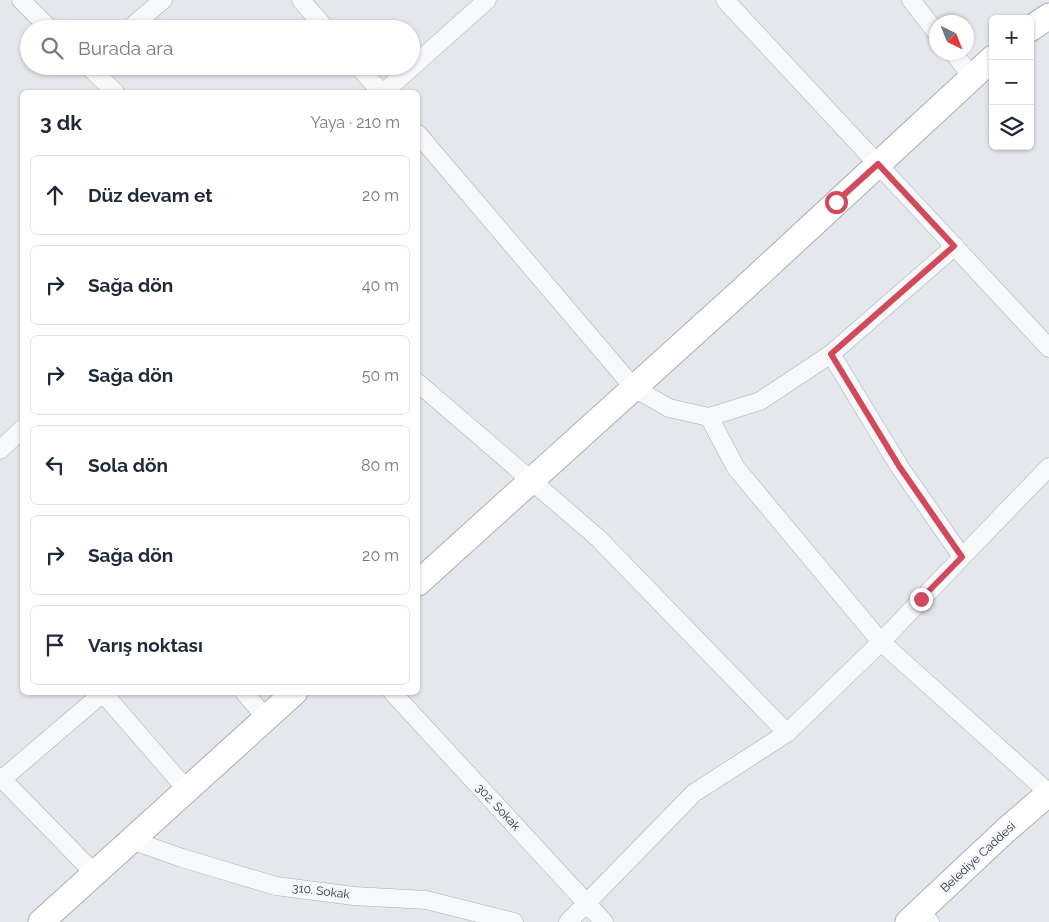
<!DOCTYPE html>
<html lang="tr">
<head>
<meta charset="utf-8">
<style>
	:root { --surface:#fff; --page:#f2f2f3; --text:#1f2937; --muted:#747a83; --line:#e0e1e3 }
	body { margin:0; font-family:Raleway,sans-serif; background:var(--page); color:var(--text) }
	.controls { position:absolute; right:15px; top:15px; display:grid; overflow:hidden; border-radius:8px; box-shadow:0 1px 4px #0004 }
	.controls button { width:45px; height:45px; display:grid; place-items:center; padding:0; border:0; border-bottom:1px solid var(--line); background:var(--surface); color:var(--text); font:25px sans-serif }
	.compass { position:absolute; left:929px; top:15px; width:45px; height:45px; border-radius:50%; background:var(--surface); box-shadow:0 1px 4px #0004; rotate:137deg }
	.stop { position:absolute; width:15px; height:15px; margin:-11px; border:4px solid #d1495b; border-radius:50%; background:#fff }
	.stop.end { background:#d1495b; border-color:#fff; box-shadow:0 1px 5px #0008 }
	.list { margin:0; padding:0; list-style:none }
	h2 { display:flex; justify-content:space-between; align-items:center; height:65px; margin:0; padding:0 20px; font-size:21px }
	h2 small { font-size:16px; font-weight:400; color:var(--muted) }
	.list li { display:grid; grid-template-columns:32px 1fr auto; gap:15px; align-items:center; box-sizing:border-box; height:80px; margin:0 10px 10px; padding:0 10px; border:1px solid var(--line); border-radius:8px }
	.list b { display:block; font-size:19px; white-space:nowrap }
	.list em { font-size:16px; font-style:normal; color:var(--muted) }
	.icon { flex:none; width:28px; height:28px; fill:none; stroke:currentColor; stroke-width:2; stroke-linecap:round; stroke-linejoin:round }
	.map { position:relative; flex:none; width:1049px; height:922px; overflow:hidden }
	.search { position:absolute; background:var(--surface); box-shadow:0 1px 4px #0004; left:20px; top:20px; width:400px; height:55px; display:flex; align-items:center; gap:12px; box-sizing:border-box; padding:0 18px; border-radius:28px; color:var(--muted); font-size:19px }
	.panel { position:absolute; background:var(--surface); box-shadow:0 1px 4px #0004; left:20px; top:90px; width:400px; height:605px; border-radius:8px }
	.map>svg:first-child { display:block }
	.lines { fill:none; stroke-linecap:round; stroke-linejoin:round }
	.street-casing { stroke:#a9aeb7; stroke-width:19 }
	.secondary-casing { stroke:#a9aeb7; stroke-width:27 }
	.street { stroke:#f7f8fa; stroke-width:18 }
	.secondary { stroke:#fff; stroke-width:25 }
	.route { stroke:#d1495b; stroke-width:6 }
	.labels { text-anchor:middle; stroke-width:5; stroke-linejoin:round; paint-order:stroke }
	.street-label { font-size:12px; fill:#2b3445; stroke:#f4f6f9 }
</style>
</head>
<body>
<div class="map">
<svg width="1049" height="922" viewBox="0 0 1049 922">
	<rect width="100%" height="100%" fill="#e4e7ec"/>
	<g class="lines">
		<defs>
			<path id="street" d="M 21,0 L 50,29
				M 301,0 L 326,29
				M 725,0 L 1049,348
				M 911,0 L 936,32
				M 129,29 L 163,0
				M 953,52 L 972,77
				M 88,66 L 115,92
				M 358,66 L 381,92
				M 384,92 L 487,0
				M 418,134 L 634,388 L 669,408 L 709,417 L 760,401 L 831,354 L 955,246
				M 418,383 L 598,538 L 787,733
				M 709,417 L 736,468 L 881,642 L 1049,793
				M 0,450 L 22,429
				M 962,557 L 1049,467
				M 244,692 L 266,718
				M 392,692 L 604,922
				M 103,693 L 187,790
				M 0,777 L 94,873
				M 0,781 L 104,692
				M 131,840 L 182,858 L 276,886 L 354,896 L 426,900 L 514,922
				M 920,911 L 930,922
				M 568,922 L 694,793 L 787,733 L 881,642 L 962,557 L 899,466 L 831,354"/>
			<path id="secondary" d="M 1030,29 L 1049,16
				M 418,583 L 740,292 L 993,58
				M 41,922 L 295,692
				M 908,922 L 1005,831 L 1049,793"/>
		</defs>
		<!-- street casing -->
		<use href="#street" class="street-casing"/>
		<!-- secondary casing -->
		<use href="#secondary" class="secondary-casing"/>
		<!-- street -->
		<use href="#street" class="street"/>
		<!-- secondary -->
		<use href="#secondary" class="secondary"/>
	</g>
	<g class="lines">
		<!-- route -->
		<path class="route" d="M 836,202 L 878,164 L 954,246 L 831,354 L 899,466 L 962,557 L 921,599"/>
	</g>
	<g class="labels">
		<!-- street labels -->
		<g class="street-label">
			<text transform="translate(498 807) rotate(47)" y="4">302. Sokak</text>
			<text transform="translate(978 857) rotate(-43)" y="4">Belediye Caddesi</text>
			<text transform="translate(321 891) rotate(7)" y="4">310. Sokak</text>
		</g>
	</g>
</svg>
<div class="controls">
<button>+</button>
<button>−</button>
<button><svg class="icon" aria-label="layers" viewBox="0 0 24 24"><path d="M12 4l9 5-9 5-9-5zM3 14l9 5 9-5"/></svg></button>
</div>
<svg class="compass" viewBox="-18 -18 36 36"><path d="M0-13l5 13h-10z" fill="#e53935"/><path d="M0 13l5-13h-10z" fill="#747a83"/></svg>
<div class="stop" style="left:836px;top:202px"></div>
<div class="stop end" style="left:921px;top:599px"></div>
<div class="search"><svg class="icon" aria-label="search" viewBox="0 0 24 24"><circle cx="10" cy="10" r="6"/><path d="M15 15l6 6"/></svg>Burada ara</div>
<section class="panel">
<h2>3 dk<small>Yaya · 210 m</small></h2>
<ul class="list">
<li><svg class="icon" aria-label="ahead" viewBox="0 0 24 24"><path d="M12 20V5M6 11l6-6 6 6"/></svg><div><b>Düz devam et</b></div><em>20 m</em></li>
<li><svg class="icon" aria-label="right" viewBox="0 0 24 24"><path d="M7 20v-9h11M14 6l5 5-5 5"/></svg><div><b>Sağa dön</b></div><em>40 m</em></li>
<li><svg class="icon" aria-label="right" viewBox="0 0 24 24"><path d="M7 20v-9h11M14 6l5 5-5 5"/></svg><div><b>Sağa dön</b></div><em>50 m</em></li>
<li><svg class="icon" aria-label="left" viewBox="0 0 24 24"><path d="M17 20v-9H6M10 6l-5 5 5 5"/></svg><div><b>Sola dön</b></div><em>80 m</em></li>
<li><svg class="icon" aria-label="right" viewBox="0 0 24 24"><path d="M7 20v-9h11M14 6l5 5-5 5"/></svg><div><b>Sağa dön</b></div><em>20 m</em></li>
<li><svg class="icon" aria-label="arrive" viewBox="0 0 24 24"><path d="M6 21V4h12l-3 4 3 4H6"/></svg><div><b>Varış noktası</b></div></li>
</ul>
</section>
</div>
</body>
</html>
